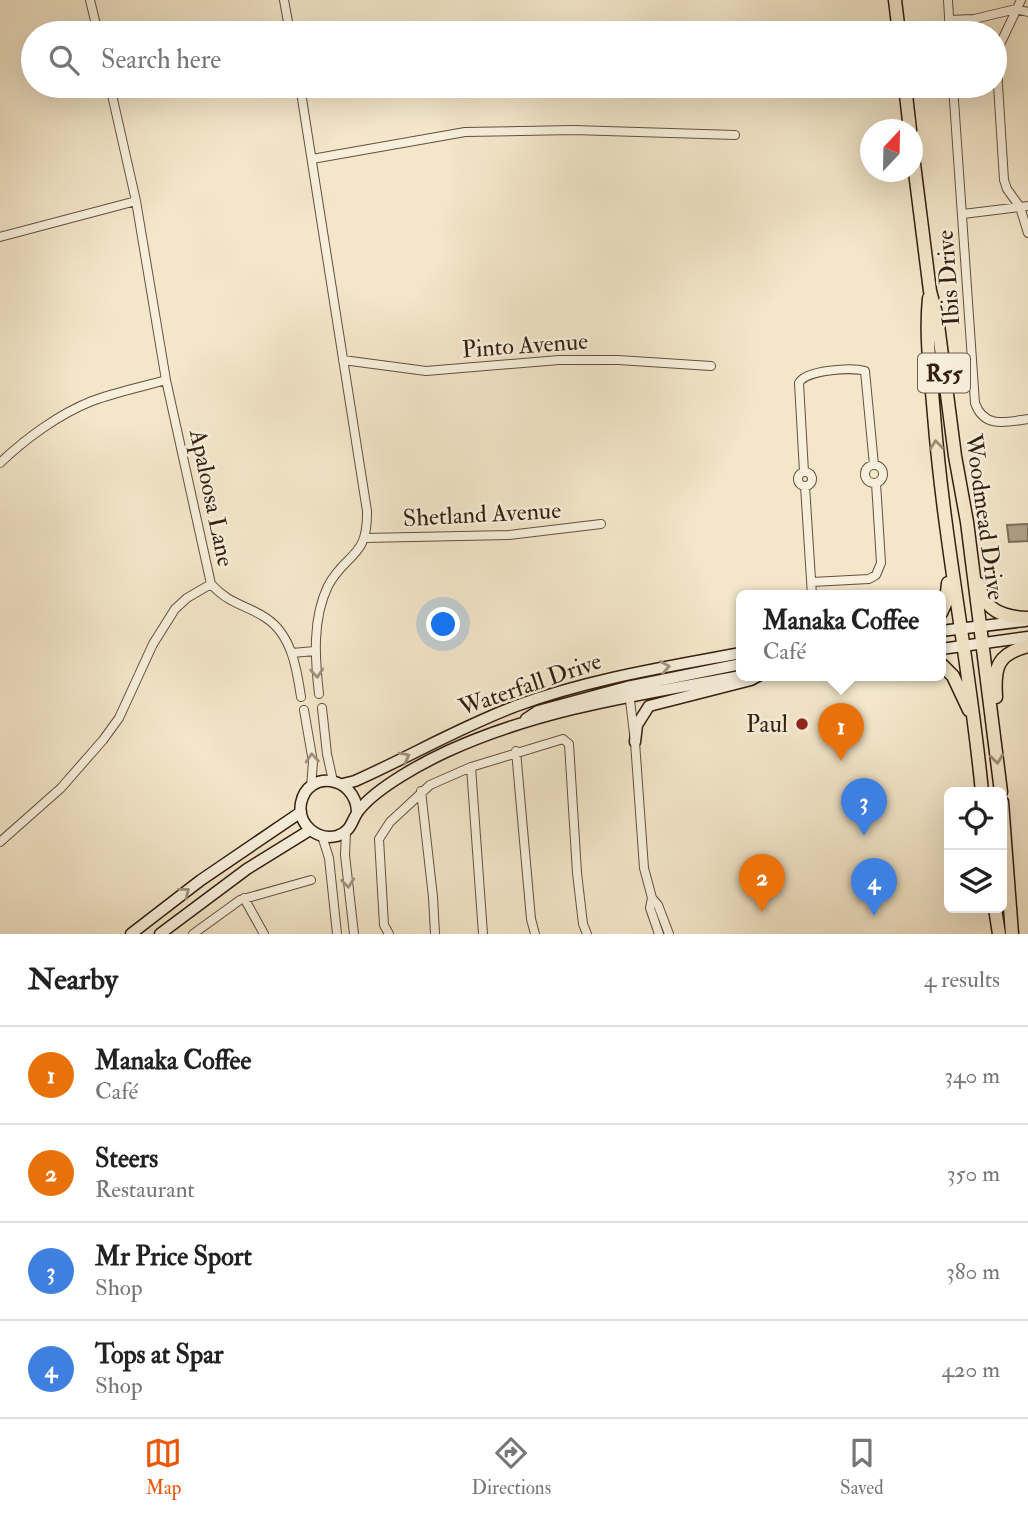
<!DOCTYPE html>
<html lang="en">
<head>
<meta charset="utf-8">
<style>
	:root { --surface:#fff; --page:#f2f2f2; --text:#222; --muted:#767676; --line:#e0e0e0; --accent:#ea580c }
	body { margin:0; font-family:"IM FELL Double Pica",serif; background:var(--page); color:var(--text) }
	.controls { position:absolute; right:21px; bottom:21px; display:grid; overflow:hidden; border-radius:10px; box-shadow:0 7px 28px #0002 }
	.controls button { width:63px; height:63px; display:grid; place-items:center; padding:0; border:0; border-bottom:2px solid var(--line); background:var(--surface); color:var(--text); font:35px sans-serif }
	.compass { position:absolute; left:860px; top:119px; width:63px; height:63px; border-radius:50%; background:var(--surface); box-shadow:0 7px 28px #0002; rotate:22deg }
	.you { position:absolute; left:444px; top:625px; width:24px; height:24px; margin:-18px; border:5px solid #fff; border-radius:50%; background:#1a73e8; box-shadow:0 0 0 10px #1a73e833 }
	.badge { display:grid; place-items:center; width:46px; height:46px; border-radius:50%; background:var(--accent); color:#fff; font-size:23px; font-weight:700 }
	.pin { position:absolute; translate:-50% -58px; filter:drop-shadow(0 2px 4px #0008) }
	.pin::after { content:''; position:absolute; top:37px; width:24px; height:21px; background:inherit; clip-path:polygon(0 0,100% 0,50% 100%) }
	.popup { position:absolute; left:736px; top:590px; width:210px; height:91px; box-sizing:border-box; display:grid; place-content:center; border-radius:10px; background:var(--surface); filter:drop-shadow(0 2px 5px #0005); font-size:23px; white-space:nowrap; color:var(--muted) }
	.popup b { font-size:26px; color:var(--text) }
	.popup::after { content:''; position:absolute; left:50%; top:100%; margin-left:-14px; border:14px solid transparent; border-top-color:var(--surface) }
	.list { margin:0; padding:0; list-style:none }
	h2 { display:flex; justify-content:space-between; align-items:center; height:91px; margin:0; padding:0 28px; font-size:30px }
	h2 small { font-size:23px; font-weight:400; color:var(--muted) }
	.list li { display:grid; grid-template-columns:46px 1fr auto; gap:21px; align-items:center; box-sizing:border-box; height:98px; padding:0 28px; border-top:2px solid var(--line) }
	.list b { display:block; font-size:26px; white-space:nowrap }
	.list p { margin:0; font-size:23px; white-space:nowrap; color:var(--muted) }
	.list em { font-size:23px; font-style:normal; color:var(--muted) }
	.icon { flex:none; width:38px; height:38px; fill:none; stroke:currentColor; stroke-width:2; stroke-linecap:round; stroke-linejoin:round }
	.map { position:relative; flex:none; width:1028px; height:934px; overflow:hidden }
	.search { position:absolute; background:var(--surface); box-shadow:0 7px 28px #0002; left:21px; right:21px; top:21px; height:77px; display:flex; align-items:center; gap:18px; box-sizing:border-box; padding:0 24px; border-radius:38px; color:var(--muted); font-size:26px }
	.sheet { height:483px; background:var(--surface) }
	nav { display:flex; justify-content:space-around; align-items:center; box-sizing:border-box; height:98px; border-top:2px solid var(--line); background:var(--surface); font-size:19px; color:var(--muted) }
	nav a { display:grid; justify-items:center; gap:4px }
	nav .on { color:var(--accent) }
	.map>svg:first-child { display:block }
	.water { fill:url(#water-ripples); stroke:#7f6d59; stroke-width:2 }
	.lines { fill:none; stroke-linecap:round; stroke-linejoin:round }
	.minor-casing { stroke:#63503e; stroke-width:10 }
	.secondary-casing { stroke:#331e10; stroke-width:13 }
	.primary-casing { stroke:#331e10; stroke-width:15 }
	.minor { stroke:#f7efdc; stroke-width:8 }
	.secondary { stroke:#f7efdc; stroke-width:10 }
	.primary { stroke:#f3e6c9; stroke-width:12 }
	.oneway { stroke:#9d8c76 }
	.oneway2 { stroke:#9f9180 }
	.poi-dot { fill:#8f2418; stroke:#f7efdc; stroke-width:2.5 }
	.labels { text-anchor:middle; stroke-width:5; stroke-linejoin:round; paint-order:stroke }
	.shield { fill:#f7efdc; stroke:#6e5d4d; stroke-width:2 }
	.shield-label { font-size:23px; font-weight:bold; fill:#331e10 }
	.street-label { font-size:24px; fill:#331e10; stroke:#f7efdc }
	.poi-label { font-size:24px; fill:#331e10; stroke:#f7efdc; text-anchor:end }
</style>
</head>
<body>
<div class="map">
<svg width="1028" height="934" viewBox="0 0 1028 934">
	<defs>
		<pattern id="water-ripples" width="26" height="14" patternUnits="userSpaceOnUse" patternTransform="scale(1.75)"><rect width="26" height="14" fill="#b2a28a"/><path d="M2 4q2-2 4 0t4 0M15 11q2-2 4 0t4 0" fill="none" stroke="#91836f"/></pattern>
	</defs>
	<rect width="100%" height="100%" fill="#f3e6c9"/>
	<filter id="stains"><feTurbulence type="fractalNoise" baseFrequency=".00286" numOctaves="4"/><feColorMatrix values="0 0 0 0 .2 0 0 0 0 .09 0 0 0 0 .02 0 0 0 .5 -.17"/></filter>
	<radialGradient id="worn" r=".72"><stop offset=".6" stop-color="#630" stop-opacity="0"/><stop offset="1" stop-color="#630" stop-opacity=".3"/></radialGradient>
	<!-- water -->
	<path class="water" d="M 1028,524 L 1028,541 L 1009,542 L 1007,525 Z"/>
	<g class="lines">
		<defs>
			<path id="minor" d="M 90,0 L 98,33
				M 284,0 L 290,33
				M 948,0 L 950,33
				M 1021,0 L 996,53 L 1004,180 L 1007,189 L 1020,207 L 1028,233
				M 949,20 L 974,19 L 1016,9 L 1028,12
				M 110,86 L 136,201 L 166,380 L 211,584 C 230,605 245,604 266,618 C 292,635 297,670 301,697
				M 300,86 L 367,511 C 368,559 346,552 328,586 C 312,619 315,659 319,694
				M 953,86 L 975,403 C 984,429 1007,422 1028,419
				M 312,159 L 465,132 L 573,130 L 735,135
				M 963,214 L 1028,206
				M 0,237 L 136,201
				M 343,360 L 426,371 L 559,360 L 618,360 L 711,366
				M 0,463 C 25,439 59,414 92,401 C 116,392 141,387 166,380
				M865 474a9 9 0 1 1 18 0a9 9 0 1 1-18 0Z
				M798 479a7 7 0 1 1 14 0a7 7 0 1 1-14 0Z
				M 804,472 L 799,383 C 805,370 852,367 865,371 L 874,465
				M 805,486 L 812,595
				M 365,538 L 509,535 L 601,524
				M 812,582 L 869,579 L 876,575 L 881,563 L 876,483
				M 292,653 L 315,651
				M 629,692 L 635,742 L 644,868 L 652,898 L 650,908 L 659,934
				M 322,708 L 327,754 L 333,781
				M 304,710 L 313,762 L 311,787
				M 516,751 L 531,919 L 535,934
				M 471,767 L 483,934
				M 421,791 L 433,897 L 435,934
				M 346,832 L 345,855 L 354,934
				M 322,836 L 329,858 L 337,934
				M 0,842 L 61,788 L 103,740 L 119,718 L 153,644 L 175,609 L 187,598 L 211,584
				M 244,898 L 264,934
				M 652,898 L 658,905 L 669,934
				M 193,934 L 240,900 L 311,880
				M 389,934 L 384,925 L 379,839 L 390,822 L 430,785 L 471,767 L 563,739 L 569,744 L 577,873 L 583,924 L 587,934"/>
			<path id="secondary" d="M 941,631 L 1025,621
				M 941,649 L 1028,637
				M 526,719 L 538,711 L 627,687 L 741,664
				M 635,742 L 637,725 L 649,706 L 751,680 L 760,675
				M 343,784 L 355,781 C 409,757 460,727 516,706 C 589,679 666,667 741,653
				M 357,811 C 355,776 308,769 301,803 C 297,824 317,841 337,836 C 353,831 351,819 360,809 C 378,787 422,763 448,751 C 542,708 645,694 746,675
				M 131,934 L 201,880 L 301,812
				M 160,934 L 247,869 L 310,830"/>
			<path id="primary" d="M 895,0 L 899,33
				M 905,86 L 910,130
				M 912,148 L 930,291 L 937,317 L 955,456 L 967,522 L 1001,792
				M 929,298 C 925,337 931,377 934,415 C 944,542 970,666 982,792
				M 979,584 C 984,611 1003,617 1028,618
				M 941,613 L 946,602 L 948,583
				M 941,664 L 953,676 L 969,710
				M 996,697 C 994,667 997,654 1028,646
				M 1002,802 L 1012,934
				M 995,908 L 999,934"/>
		</defs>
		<!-- minor casing -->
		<use href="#minor" class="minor-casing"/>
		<!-- secondary casing -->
		<use href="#secondary" class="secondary-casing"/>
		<!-- primary casing -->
		<use href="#primary" class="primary-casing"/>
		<!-- minor -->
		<use href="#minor" class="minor"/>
		<!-- secondary -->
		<use href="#secondary" class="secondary"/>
		<!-- primary -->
		<use href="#primary" class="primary"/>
	</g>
	<!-- one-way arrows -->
	<defs><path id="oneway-chevron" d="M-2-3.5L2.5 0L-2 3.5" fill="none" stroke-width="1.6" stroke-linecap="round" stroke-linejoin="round" transform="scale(1.75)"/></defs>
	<g class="oneway">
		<use href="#oneway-chevron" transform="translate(936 445) rotate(-96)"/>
		<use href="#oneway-chevron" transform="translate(997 759) rotate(83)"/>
	</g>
	<g class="oneway2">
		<use href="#oneway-chevron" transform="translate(665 667) rotate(-10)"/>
		<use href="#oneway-chevron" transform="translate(317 673) rotate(85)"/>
		<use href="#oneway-chevron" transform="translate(405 757) rotate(-28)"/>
		<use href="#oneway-chevron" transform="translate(312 758) rotate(-95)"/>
		<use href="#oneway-chevron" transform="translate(348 883) rotate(84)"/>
		<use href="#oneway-chevron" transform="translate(185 892) rotate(-38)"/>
	</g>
	<!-- markers -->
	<circle class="poi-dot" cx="802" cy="724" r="7"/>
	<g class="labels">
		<!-- shield labels -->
		<rect class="shield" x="918" y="353.5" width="52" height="39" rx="5"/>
		<g class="shield-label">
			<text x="944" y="381">R55</text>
		</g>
		<!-- street labels -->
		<g class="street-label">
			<text transform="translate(948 278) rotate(-94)" y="8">Ibis Drive</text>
			<text transform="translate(525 345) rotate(-4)" y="8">Pinto Avenue</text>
			<text transform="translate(212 498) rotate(78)" y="8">Apaloosa Lane</text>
			<text transform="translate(482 514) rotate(-3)" y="8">Shetland Avenue</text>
			<text transform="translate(985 517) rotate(82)" y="8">Woodmead Drive</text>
			<text transform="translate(530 684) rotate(-19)" y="8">Waterfall Drive</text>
		</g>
		<!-- poi labels -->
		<g class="poi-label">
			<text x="788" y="732">Paul</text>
		</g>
	</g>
	<rect width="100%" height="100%" filter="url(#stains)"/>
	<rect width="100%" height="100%" fill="url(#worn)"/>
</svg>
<div class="controls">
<button><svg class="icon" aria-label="locate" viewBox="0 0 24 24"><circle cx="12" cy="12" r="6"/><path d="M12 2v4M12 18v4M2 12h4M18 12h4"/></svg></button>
<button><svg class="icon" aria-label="layers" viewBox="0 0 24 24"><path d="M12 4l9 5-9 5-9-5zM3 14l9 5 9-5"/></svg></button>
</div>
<svg class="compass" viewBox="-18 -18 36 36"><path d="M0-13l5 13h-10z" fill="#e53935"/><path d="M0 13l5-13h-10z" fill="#767676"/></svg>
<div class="you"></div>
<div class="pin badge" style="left:841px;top:761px;background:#e8710a">1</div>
<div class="popup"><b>Manaka Coffee</b>Café</div>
<div class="pin badge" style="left:762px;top:912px;background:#e8710a">2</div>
<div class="pin badge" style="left:864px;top:836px;background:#3f7fe0">3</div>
<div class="pin badge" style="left:874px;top:916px;background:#3f7fe0">4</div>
<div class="search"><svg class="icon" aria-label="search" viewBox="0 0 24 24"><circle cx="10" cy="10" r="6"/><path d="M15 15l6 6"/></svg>Search here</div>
</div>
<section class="sheet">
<h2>Nearby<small>4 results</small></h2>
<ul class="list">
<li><span class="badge" style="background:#e8710a">1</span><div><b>Manaka Coffee</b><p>Café</p></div><em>340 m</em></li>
<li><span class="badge" style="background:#e8710a">2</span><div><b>Steers</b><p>Restaurant</p></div><em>350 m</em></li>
<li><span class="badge" style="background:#3f7fe0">3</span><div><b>Mr Price Sport</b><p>Shop</p></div><em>380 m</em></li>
<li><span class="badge" style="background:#3f7fe0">4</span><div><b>Tops at Spar</b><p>Shop</p></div><em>420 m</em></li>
</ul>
</section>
<nav>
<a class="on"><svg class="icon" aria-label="map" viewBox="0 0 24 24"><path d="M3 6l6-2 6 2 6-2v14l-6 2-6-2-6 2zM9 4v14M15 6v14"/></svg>Map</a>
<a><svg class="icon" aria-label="directions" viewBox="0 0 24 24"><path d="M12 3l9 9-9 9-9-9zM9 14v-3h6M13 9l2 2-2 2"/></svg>Directions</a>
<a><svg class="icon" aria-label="saved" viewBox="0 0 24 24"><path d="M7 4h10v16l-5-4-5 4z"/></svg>Saved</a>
</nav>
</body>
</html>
